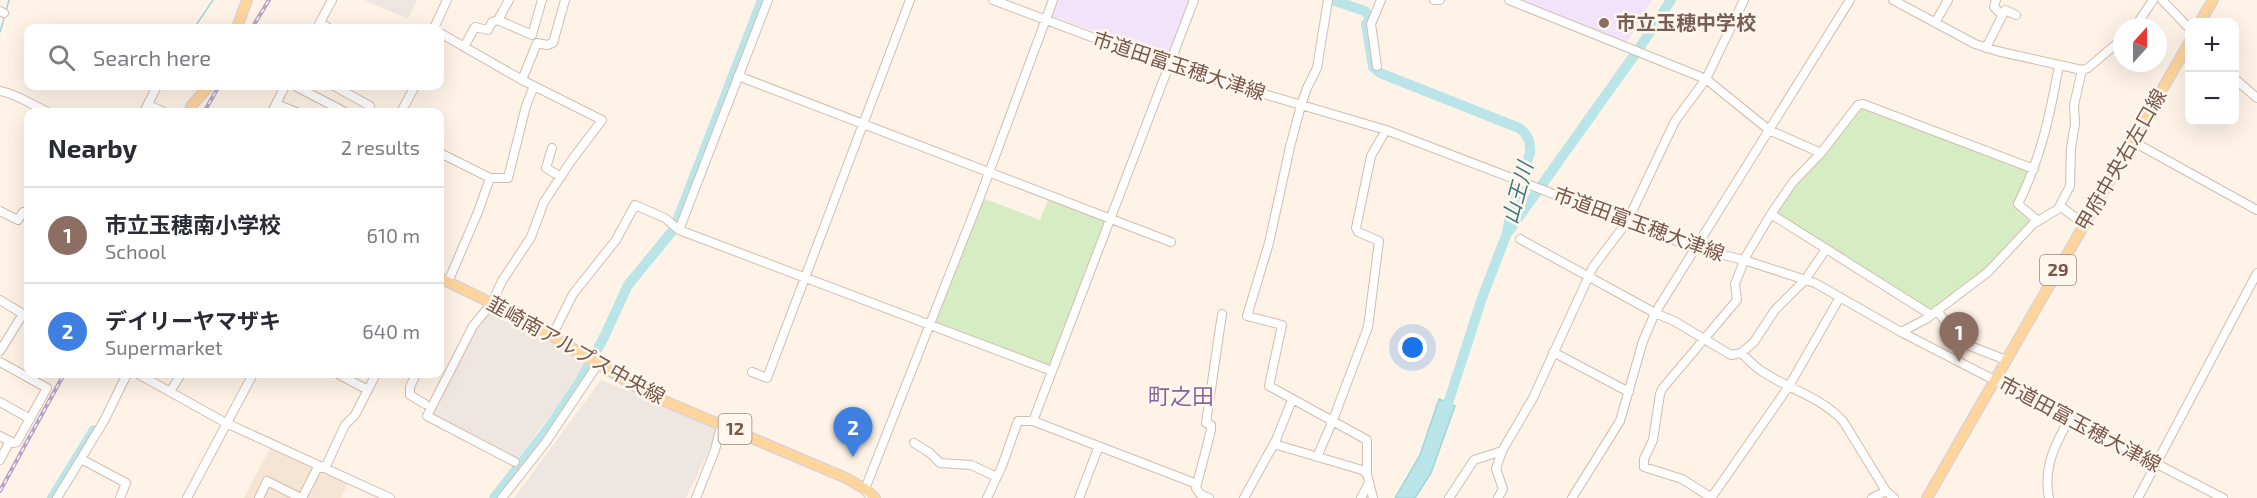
<!DOCTYPE html>
<html lang="en">
<head>
<meta charset="utf-8">
<style>
	:root { --surface:#fff; --page:#f7f7f7; --text:#2b2b33; --muted:#7c7c81; --line:#e1e1e2; --accent:#ef6144 }
	body { margin:0; font-family:"Exo 2","Noto Sans JP",sans-serif; background:var(--page); color:var(--text) }
	.controls { position:absolute; right:18px; top:18px; display:grid; overflow:hidden; border-radius:12px; box-shadow:0 6px 24px #0002 }
	.controls button { width:54px; height:54px; display:grid; place-items:center; padding:0; border:0; border-bottom:2px solid var(--line); background:var(--surface); color:var(--text); font:30px sans-serif }
	.compass { position:absolute; left:2113px; top:18px; width:54px; height:54px; border-radius:50%; background:var(--surface); box-shadow:0 6px 24px #0002; rotate:21deg }
	.you { position:absolute; left:1413px; top:348px; width:21px; height:21px; margin:-15px; border:4px solid #fff; border-radius:50%; background:#1a73e8; box-shadow:0 0 0 9px #1a73e833 }
	.badge { display:grid; place-items:center; width:39px; height:39px; border-radius:50%; background:var(--accent); color:#fff; font-size:20px; font-weight:700 }
	.pin { position:absolute; translate:-50% -50px; filter:drop-shadow(0 2px 3px #0008) }
	.pin::after { content:''; position:absolute; top:32px; width:21px; height:18px; background:inherit; clip-path:polygon(0 0,100% 0,50% 100%) }
	.list { margin:0; padding:0; list-style:none }
	h2 { display:flex; justify-content:space-between; align-items:center; height:78px; margin:0; padding:0 24px; font-size:26px }
	h2 small { font-size:20px; font-weight:400; color:var(--muted) }
	.list li { display:grid; grid-template-columns:39px 1fr auto; gap:18px; align-items:center; box-sizing:border-box; height:96px; padding:0 24px; border-top:2px solid var(--line) }
	.list b { display:block; font-size:22px; white-space:nowrap }
	.list p { margin:0; font-size:20px; white-space:nowrap; color:var(--muted) }
	.list em { font-size:20px; font-style:normal; color:var(--muted) }
	.icon { flex:none; width:33px; height:33px; fill:none; stroke:currentColor; stroke-width:2; stroke-linecap:round; stroke-linejoin:round }
	.map { position:relative; flex:none; width:2257px; height:498px; overflow:hidden }
	.search { position:absolute; background:var(--surface); box-shadow:0 6px 24px #0002; left:24px; top:24px; width:420px; height:66px; display:flex; align-items:center; gap:15px; box-sizing:border-box; padding:0 21px; border-radius:12px; color:var(--muted); font-size:22px }
	.panel { position:absolute; background:var(--surface); box-shadow:0 6px 24px #0002; left:24px; top:108px; width:420px; height:270px; border-radius:12px }
	.map>svg:first-child { display:block }
	.residential { fill:#f6e5d4 }
	.industrial { fill:#eee6e0 }
	.education { fill:#f0e3fa }
	.green { fill:#d6edc3 }
	.water { fill:#b9e5e9; stroke:#9fd5db; stroke-width:1.5 }
	.lines { fill:none; stroke-linecap:round; stroke-linejoin:round }
	.stream { stroke:#9fd5db; stroke-width:1.5 }
	.river { stroke:#b9e5e9; stroke-width:10 }
	.minor-casing { stroke:#d3bcae; stroke-width:10 }
	.major-casing { stroke:#dcd3d0; stroke-width:12 }
	.minor { stroke:#fff; stroke-width:8 }
	.major { stroke:#ffd59c; stroke-width:9 }
	.rail-casing { stroke:#b5a3c9; stroke-width:4 }
	.rail { stroke:#fff7ee; stroke-width:1.5; stroke-dasharray:4.5; stroke-linecap:butt }
	.education-dot { fill:#8d6e63; stroke:#fff7ee; stroke-width:2 }
	.labels { text-anchor:middle; stroke-width:5; stroke-linejoin:round; paint-order:stroke }
	.shield { fill:#fff7ee; stroke:#a1877a; stroke-width:1.5 }
	.shield-label { font-size:18px; font-weight:bold; fill:#795749 }
	.education-label { font-size:20px; font-weight:bold; fill:#785e54; stroke:#fff7ee; text-anchor:start }
	.street-label { font-size:20px; fill:#795749; stroke:#fff7ee }
	.water-label { font-size:21px; font-style:italic; fill:#3b787f; stroke:#fff7ee }
	.quarter-label { font-size:22px; fill:#87649d; stroke:#fff7ee }
</style>
</head>
<body>
<div class="map">
<svg width="2257" height="498" viewBox="0 0 2257 498">
	<rect width="100%" height="100%" fill="#fef3e6"/>
	<!-- residential -->
	<path class="residential" d="M 272,444 L 350,479 L 341,498 L 244,498 Z"/>
	<!-- industrial -->
	<path class="industrial" d="M 364,0 L 417,0 L 408,19 Z
		M 491,309 L 586,361 L 574,384 L 517,459 L 431,414 L 475,328 Z
		M 601,380 L 717,426 L 717,434 L 686,498 L 514,498 Z"/>
	<!-- education -->
	<path class="education" d="M 1057,0 L 1190,0 L 1170,55 L 1166,56 L 1051,16 Z
		M 1516,0 L 1652,0 L 1625,46 Z"/>
	<!-- green -->
	<path class="green" d="M 1862,107 L 2028,170 L 2030,174 L 2014,205 L 2029,217 L 2030,224 L 1988,268 L 1933,309 L 1928,310 L 1779,215 L 1778,208 Z
		M 1050,195 L 1111,218 L 1052,371 L 929,324 L 980,197 L 1040,220 Z"/>
	<!-- water -->
	<path class="water" d="M 1439,399 L 1455,406 L 1431,473 L 1415,498 L 1395,498 L 1420,455 Z"/>
	<g class="lines">
		<!-- stream -->
		<path class="stream" d="M 6,11 L 9,0
			M 194,28 L 213,0
			M 0,32 L 5,15
			M 201,464 L 222,424"/>
		<!-- river -->
		<path class="river" d="M 1332,0 L 1365,11 L 1371,19 L 1366,24 L 1373,67 L 1380,73 L 1519,128 C 1528,134 1531,142 1530,153 L 1511,210 L 1507,233 L 1482,298 L 1444,416
			M 1509,231 L 1638,50 L 1671,0
			M 52,498 L 94,430
			M 494,498 L 549,427 L 579,383 L 604,337 L 628,285 L 674,229 L 762,0"/>
		<defs>
			<path id="minor" d="M 993,0 L 1169,66 L 1386,130 L 1695,248 L 1744,260 L 1815,283 L 1901,332 L 2223,498
				M 1328,0 L 1317,68 L 1307,88 L 1301,105 L 1290,147 L 1269,243 L 1247,316 L 1282,325 L 1269,386 L 1367,440 L 1367,474
				M 1434,0 L 1440,0
				M 1509,0 L 1706,79 L 1769,130 L 1821,153
				M 1893,0 L 1975,44 L 1997,51 L 2082,70 L 2088,68 L 2122,39
				M 1996,0 L 1994,7 L 2002,15
				M 2162,0 L 2190,29
				M 0,11 L 4,13
				M 498,20 L 532,35 L 542,0
				M 320,23 L 329,28
				M 1935,23 L 1948,0
				M 2135,27 L 2153,0
				M 317,28 L 332,0
				M 434,28 L 447,0
				M 440,33 L 522,80 L 602,120 L 571,161 L 544,202 L 531,237 L 502,281 L 492,303 L 473,326 L 427,416 L 515,462
				M 464,47 L 475,27 L 488,30 L 492,22 L 498,20 L 509,0
				M 1986,48 L 2005,10 L 2016,15
				M 1377,66 L 1371,24 L 1381,0
				M 738,76 L 1171,242
				M 2234,78 L 2257,98
				M 522,80 L 537,43 L 547,45 L 553,43 L 565,0
				M 295,86 L 345,112
				M 334,86 L 370,106
				M 0,91 C 17,94 32,105 48,112
				M 276,104 L 296,112
				M 148,105 L 164,112
				M 144,112 L 157,86
				M 272,112 L 285,86
				M 401,112 L 415,86
				M 2132,141 L 2257,210
				M 552,148 L 546,168 L 561,177
				M 440,153 L 490,178 L 508,178 L 526,106 L 534,86
				M 2060,206 L 2084,224
				M 0,211 L 18,220 L 23,212 L 27,212 L 28,209
				M 1771,214 L 1931,315
				M 2037,220 L 2018,204 C 2041,158 2050,115 2059,65
				M 679,230 L 768,0
				M 1520,239 L 1655,313 L 1674,321 L 1731,355 L 1741,353 L 1754,342 L 1775,310 L 1805,280 L 1826,249
				M 448,282 L 478,212 L 490,178
				M 0,300 L 28,317
				M 1937,310 L 1957,339 L 1965,344 L 2006,360
				M 1901,332 L 1926,319 L 1988,272 L 2033,224 L 2058,209 L 2070,186 L 2071,148 L 2075,124 L 2074,105 L 2082,70
				M 552,336 L 573,294 L 616,240 L 635,205 L 665,218 L 679,230 L 1052,371
				M 0,351 L 23,314
				M 1553,352 L 1629,392
				M 1741,353 C 1748,359 1755,367 1763,372 C 1789,389 1821,397 1843,421 L 1886,491 L 1894,498
				M 0,362 L 47,388 L 17,442 L 13,443 L 0,436
				M 752,372 L 767,378 L 910,0
				M 138,374 L 226,423 L 390,498
				M 338,374 L 368,390
				M 416,374 L 410,387 L 410,395 L 425,404
				M 170,392 L 181,374
				M 0,402 L 30,419
				M 1033,421 L 1197,484
				M 914,443 L 930,453 L 940,463 L 971,465 L 997,477
				M 1274,444 L 1362,470 L 1367,474 L 1373,498
				M 1317,457 L 1333,420 L 1368,327 L 1379,241 L 1358,232 L 1356,228 L 1371,156 L 1386,130
				M 81,459 L 126,483 L 120,498
				M 0,460 L 10,441
				M 868,494 L 865,489 L 980,197 L 1053,0
				M 57,498 L 104,421 L 127,374
				M 187,498 L 253,374
				M 259,498 L 267,481 L 301,498
				M 302,498 L 317,469 L 327,464 L 345,425 L 355,415 L 376,374
				M 502,498 L 546,442 L 598,364
				M 696,498 L 715,450 L 722,423
				M 987,498 L 1002,466 L 1018,421 L 1033,421 L 1194,0
				M 1079,498 L 1099,446
				M 1209,498 L 1200,494 L 1196,488 L 1211,430 L 1211,425 L 1206,423 L 1222,314
				M 1244,498 L 1276,440 L 1292,400
				M 1361,498 L 1369,483
				M 1449,498 L 1474,460 L 1502,451 L 1533,398 L 1593,267 L 1627,222 L 1675,121 L 1706,79 L 1744,0
				M 1498,498 L 1503,489 L 1496,469 L 1502,451
				M 1572,498 L 1620,421 L 1643,341 L 1655,313 L 1850,0
				M 1711,498 L 1789,386 L 1840,297
				M 1712,498 L 1682,479 L 1644,467 L 1644,459 L 1653,440 L 1660,394 L 1662,389 L 1737,300 L 1735,284 L 1746,256 L 1771,214 L 1793,182 L 1821,153 L 1858,105 L 1863,104 L 2034,169
				M 1872,498 L 1886,491
				M 2049,498 C 2043,467 2055,445 2069,419
				M 2138,498 L 2257,273"/>
			<path id="major" d="M 2200,22 L 2213,0
				M 237,28 L 247,0
				M 189,112 L 192,105 L 209,86
				M 440,278 L 522,318 L 648,394 L 846,478 L 865,489 L 875,498
				M 1927,498 L 2190,41"/>
		</defs>
		<!-- minor casing -->
		<use href="#minor" class="minor-casing"/>
		<!-- major casing -->
		<use href="#major" class="major-casing"/>
		<!-- minor -->
		<use href="#minor" class="minor"/>
		<!-- major -->
		<use href="#major" class="major"/>
		<defs>
			<path id="rail" d="M 252,28 L 269,0
				M 204,112 L 219,86
				M 0,491 L 64,374"/>
		</defs>
		<!-- rail casing -->
		<use href="#rail" class="rail-casing"/>
		<!-- rail -->
		<use href="#rail" class="rail"/>
	</g>
	<!-- markers -->
	<circle class="education-dot" cx="1604" cy="23" r="6"/>
	<g class="labels">
		<!-- shield labels -->
		<g class="shield">
			<rect x="2040" y="255" width="36" height="30" rx="4.5"/>
			<rect x="718.5" y="414" width="33" height="30" rx="4.5"/>
		</g>
		<g class="shield-label">
			<text x="2058" y="276">29</text>
			<text x="735" y="435">12</text>
		</g>
		<!-- education labels -->
		<g class="education-label">
			<text x="1616" y="30">市立玉穂中学校</text>
		</g>
		<!-- street labels -->
		<g class="street-label">
			<text transform="translate(1179 66) rotate(18)" y="7">市道田富玉穂大津線</text>
			<text transform="translate(2121 160) rotate(-60)" y="7">甲府中央右左口線</text>
			<text transform="translate(1639 224) rotate(20)" y="7">市道田富玉穂大津線</text>
			<text transform="translate(576 350) rotate(29)" y="7">韮崎南アルプス中央線</text>
			<text transform="translate(2080 424) rotate(28)" y="7">市道田富玉穂大津線</text>
		</g>
		<!-- water labels -->
		<g class="water-label">
			<text transform="translate(1518 193) rotate(-75)" y="7">山王川</text>
		</g>
		<!-- quarter labels -->
		<g class="quarter-label">
			<text x="1181" y="404">町之田</text>
		</g>
	</g>
</svg>
<div class="controls">
<button>+</button>
<button>−</button>
</div>
<svg class="compass" viewBox="-18 -18 36 36"><path d="M0-13l5 13h-10z" fill="#e53935"/><path d="M0 13l5-13h-10z" fill="#7c7c81"/></svg>
<div class="you"></div>
<div class="pin badge" style="left:1959px;top:362px;background:#8d6e63">1</div>
<div class="pin badge" style="left:853px;top:457px;background:#3f7fe0">2</div>
<div class="search"><svg class="icon" aria-label="search" viewBox="0 0 24 24"><circle cx="10" cy="10" r="6"/><path d="M15 15l6 6"/></svg>Search here</div>
<section class="panel">
<h2>Nearby<small>2 results</small></h2>
<ul class="list">
<li><span class="badge" style="background:#8d6e63">1</span><div><b>市立玉穂南小学校</b><p>School</p></div><em>610 m</em></li>
<li><span class="badge" style="background:#3f7fe0">2</span><div><b>デイリーヤマザキ</b><p>Supermarket</p></div><em>640 m</em></li>
</ul>
</section>
</div>
</body>
</html>
